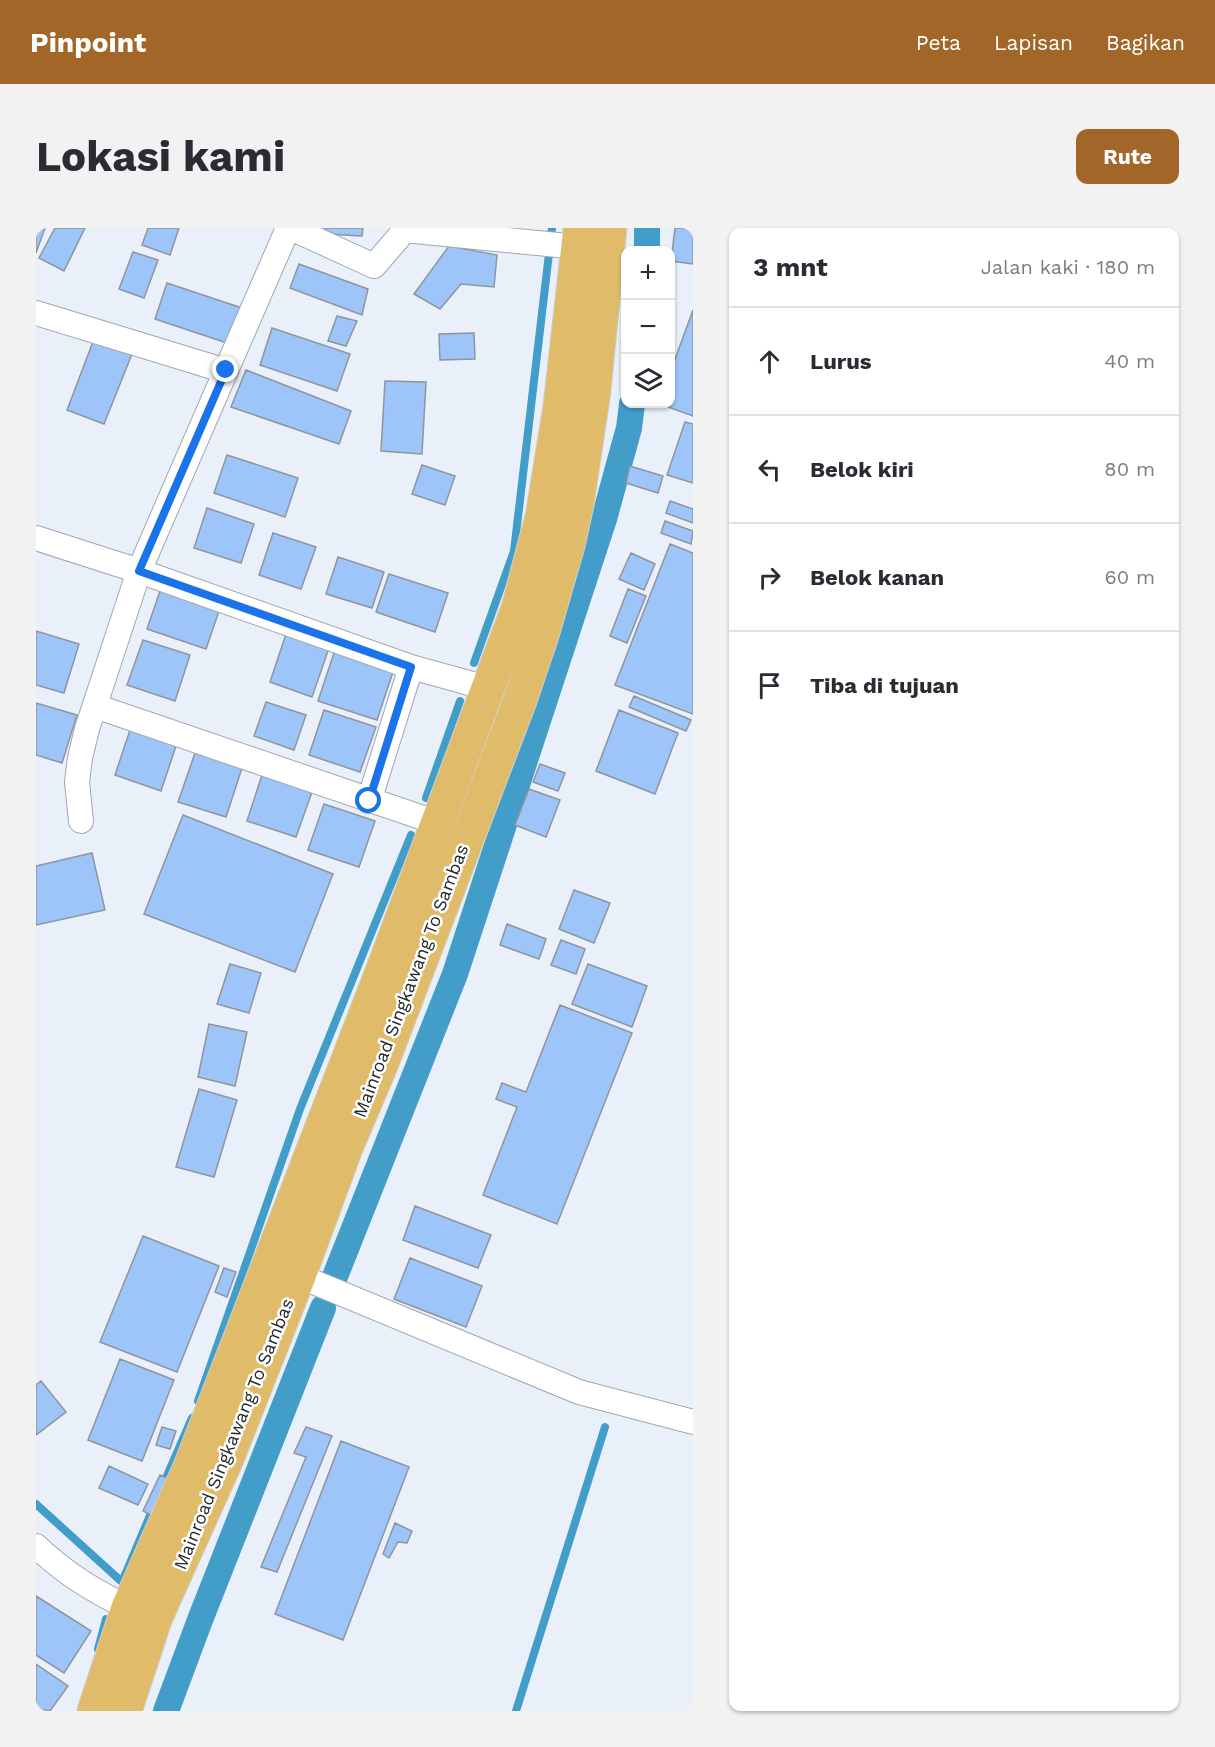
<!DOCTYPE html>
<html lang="id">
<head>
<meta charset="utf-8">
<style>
	:root { --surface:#fff; --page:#f2f2f3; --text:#2b2b33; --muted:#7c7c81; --line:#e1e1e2; --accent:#a26629 }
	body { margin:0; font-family:"Work Sans",sans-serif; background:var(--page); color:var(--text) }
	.controls { position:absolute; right:18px; top:18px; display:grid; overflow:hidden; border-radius:12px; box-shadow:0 2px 4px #0004 }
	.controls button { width:54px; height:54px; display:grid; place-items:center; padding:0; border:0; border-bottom:2px solid var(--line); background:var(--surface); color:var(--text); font:30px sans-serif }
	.stop { position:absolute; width:18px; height:18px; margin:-14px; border:4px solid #1a73e8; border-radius:50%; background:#fff }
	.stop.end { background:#1a73e8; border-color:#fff; box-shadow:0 2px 6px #0008 }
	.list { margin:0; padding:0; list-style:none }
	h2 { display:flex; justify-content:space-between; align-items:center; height:78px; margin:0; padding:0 24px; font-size:26px }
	h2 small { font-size:20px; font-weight:400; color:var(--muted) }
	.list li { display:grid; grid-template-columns:39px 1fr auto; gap:18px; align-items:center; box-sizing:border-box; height:108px; padding:0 24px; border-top:2px solid var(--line) }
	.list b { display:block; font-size:22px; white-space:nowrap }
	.list em { font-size:20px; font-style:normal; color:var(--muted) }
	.icon { flex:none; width:33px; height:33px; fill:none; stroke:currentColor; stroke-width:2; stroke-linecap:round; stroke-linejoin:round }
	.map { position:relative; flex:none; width:657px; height:1483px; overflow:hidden; border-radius:12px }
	header { display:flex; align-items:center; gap:36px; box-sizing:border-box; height:84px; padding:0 30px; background:var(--accent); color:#fff }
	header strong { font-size:28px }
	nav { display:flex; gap:33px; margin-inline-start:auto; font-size:21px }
	.intro { display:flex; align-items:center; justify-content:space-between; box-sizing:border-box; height:144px; padding:0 36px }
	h1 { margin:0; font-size:42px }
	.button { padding:15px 27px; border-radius:12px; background:var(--accent); color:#fff; font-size:21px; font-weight:700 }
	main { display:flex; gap:36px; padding:0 36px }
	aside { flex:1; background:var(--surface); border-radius:12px; box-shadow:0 2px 4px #0004 }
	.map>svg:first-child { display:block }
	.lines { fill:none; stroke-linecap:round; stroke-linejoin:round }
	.stream { stroke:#429ec9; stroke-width:8 }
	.canal { stroke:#429ec9; stroke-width:26 }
	.building { fill:#9dc5f9; stroke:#8f959d; stroke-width:1.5 }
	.minor-casing { stroke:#a1a7af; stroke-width:26 }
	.trunk-casing { stroke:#cfd0d0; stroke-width:35 }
	.minor { stroke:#fff; stroke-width:24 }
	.trunk { stroke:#e0bc6a; stroke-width:33 }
	.route { stroke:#1a73e8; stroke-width:8 }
	.labels { text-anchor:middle; stroke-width:5; stroke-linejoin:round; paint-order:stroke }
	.street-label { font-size:18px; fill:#25282b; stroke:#fff }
</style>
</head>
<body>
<header>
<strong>Pinpoint</strong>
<nav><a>Peta</a><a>Lapisan</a><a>Bagikan</a></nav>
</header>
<div class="intro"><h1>Lokasi kami</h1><a class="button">Rute</a></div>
<main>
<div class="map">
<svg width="657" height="1483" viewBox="0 0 657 1483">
	<rect width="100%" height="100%" fill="#eaf0f9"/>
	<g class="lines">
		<!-- stream -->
		<path class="stream" d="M 438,435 L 478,323 L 516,0
			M 390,570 L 424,473
			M 162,1173 L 264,881 L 375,607
			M 126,1259 L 156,1190
			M 0,1276 L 86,1354 L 118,1278
			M 62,1421 L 70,1391
			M 480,1483 L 569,1199"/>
		<!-- canal -->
		<path class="canal" d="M 611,0 L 611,22
			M 298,1051 L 419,746 L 568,291 L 593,200 L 596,176
			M 130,1483 L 164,1392 L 287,1080"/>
	</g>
	<!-- building -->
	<path class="building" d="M 0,0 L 9,0 L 0,25 Z
		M 19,0 L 49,0 L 28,43 L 3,30 Z
		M 112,0 L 143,0 L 134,27 L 106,17 Z
		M 289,0 L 327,0 L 326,8 L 289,6 Z
		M 639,0 L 657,0 L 657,36 L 635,33 Z
		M 413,18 L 461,27 L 458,59 L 425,56 L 404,81 L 378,66 Z
		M 97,24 L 122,32 L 108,70 L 83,61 Z
		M 263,36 L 332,61 L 326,87 L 254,60 Z
		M 131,55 L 206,80 L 194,116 L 119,91 Z
		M 657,82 L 657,188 L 624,176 L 634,176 L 634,145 Z
		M 301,88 L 321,93 L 310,118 L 292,113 Z
		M 236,100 L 314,126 L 301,163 L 224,137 Z
		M 438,105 L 439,131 L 404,132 L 403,106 Z
		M 58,111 L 96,126 L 68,196 L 31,182 Z
		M 210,142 L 315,183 L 303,216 L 195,179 Z
		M 349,153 L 390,154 L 386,226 L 345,223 Z
		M 649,194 L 657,196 L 657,255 L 631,247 Z
		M 191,227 L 262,250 L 249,289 L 178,265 Z
		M 386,237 L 419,248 L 409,277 L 376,266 Z
		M 594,238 L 627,248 L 622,265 L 590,255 Z
		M 634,273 L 657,281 L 657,295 L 630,285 Z
		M 171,280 L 218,296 L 205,335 L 158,320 Z
		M 629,293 L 657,303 L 655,316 L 625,305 Z
		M 237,305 L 280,319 L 265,361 L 223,347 Z
		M 634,316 L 657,325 L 657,486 L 579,457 Z
		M 595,325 L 619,336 L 608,362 L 583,351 Z
		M 302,329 L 348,344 L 336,380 L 290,366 Z
		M 353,346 L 412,365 L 399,404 L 340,384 Z
		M 125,360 L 184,380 L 170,421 L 111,401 Z
		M 592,361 L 610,368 L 591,415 L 574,408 Z
		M 0,403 L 43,416 L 28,465 L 0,457 Z
		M 251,403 L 294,417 L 276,469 L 234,454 Z
		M 107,412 L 154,427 L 139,473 L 91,457 Z
		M 299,422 L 358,441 L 341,492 L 282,473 Z
		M 598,468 L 655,492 L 650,503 L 593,479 Z
		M 230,474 L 270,487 L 258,522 L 218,508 Z
		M 0,475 L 41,487 L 26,535 L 0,527 Z
		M 288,482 L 340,499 L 324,544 L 273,527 Z
		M 583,482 L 642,505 L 619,566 L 560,543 Z
		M 95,499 L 141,515 L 125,563 L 79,547 Z
		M 159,525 L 206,540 L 190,589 L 142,574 Z
		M 504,536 L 529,545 L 522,563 L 497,554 Z
		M 226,547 L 276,564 L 260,609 L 211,593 Z
		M 493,561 L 524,572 L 510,609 L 479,597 Z
		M 288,576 L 339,593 L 323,639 L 272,622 Z
		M 147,587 L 297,646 L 259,744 L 108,686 Z
		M 56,625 L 69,682 L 0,697 L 0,638 Z
		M 538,662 L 574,675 L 558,715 L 523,701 Z
		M 471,696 L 510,711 L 503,731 L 464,717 Z
		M 525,712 L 549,721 L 540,746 L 515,737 Z
		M 194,736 L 225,745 L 213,785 L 181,776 Z
		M 552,736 L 611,758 L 596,799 L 536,776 Z
		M 524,777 L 596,805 L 521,996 L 447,967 L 481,879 L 460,871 L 466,855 L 490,864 Z
		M 173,796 L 211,804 L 199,858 L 162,849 Z
		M 163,861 L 201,872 L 178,949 L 140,939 Z
		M 379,978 L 455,1007 L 442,1040 L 367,1012 Z
		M 107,1008 L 183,1038 L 141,1144 L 64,1114 Z
		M 374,1030 L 446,1058 L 430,1099 L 358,1071 Z
		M 188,1040 L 200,1044 L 191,1069 L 179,1064 Z
		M 84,1131 L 138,1152 L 106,1233 L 52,1212 Z
		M 5,1153 L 30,1184 L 0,1207 L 0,1157 Z
		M 126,1199 L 140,1203 L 134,1221 L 120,1217 Z
		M 270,1199 L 296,1208 L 241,1344 L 225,1339 L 270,1229 L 258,1225 Z
		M 305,1213 L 373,1239 L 307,1412 L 239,1386 Z
		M 73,1238 L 112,1256 L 102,1277 L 63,1260 Z
		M 124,1247 L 142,1255 L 125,1292 L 107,1283 Z
		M 359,1295 L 376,1303 L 371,1315 L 362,1314 L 353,1330 L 347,1326 Z
		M 0,1368 L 55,1403 L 28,1445 L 0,1427 Z
		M 0,1436 L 32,1458 L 14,1483 L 0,1481 Z"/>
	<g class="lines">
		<defs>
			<path id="minor" d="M 255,0 L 338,38 L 369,2 L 542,19
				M 0,85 L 190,143
				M 0,310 L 103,343 L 375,439 L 451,460
				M 59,478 L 402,595
				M 333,573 L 375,439
				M 45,593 L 41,554 L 44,530 L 51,501 L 103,343 L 252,0
				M 263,1048 L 543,1164 L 657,1194
				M 0,1318 C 31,1347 55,1361 92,1380"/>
			<path id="trunk" d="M 58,1483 L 92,1380 L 154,1239 L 189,1149 L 345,746 L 482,380 L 506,289 L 524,178 L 544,0
				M 89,1483 L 120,1389 L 191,1231 L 263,1048 L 310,920 L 346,835 L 484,472 L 506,407 L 532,317 L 541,276 L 558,163 L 574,0"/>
		</defs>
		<!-- minor casing -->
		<use href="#minor" class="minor-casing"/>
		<!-- trunk casing -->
		<use href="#trunk" class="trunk-casing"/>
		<!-- minor -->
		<use href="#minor" class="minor"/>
		<!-- trunk -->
		<use href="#trunk" class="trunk"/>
	</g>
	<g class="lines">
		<!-- route -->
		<path class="route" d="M 190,142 L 103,343 L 375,439 L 333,573"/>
	</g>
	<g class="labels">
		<!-- street labels -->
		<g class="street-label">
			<text transform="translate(375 753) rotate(-69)" y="6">Mainroad Singkawang To Sambas</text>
			<text transform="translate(198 1206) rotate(-68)" y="6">Mainroad Singkawang To Sambas</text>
		</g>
	</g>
</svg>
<div class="controls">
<button>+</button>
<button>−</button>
<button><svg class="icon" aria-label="layers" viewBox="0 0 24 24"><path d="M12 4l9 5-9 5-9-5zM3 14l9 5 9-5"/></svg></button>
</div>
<div class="stop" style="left:333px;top:573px"></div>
<div class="stop end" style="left:190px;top:142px"></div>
</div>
<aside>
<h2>3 mnt<small>Jalan kaki · 180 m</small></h2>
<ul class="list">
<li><svg class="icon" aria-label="ahead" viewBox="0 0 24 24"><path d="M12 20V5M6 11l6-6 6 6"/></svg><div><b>Lurus</b></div><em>40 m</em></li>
<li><svg class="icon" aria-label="left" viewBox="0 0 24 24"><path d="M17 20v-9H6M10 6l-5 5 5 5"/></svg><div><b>Belok kiri</b></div><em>80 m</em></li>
<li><svg class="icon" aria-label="right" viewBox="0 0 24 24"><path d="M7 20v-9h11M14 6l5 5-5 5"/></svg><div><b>Belok kanan</b></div><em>60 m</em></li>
<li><svg class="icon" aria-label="arrive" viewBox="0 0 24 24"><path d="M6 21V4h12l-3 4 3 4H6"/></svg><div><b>Tiba di tujuan</b></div></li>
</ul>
</aside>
</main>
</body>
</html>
